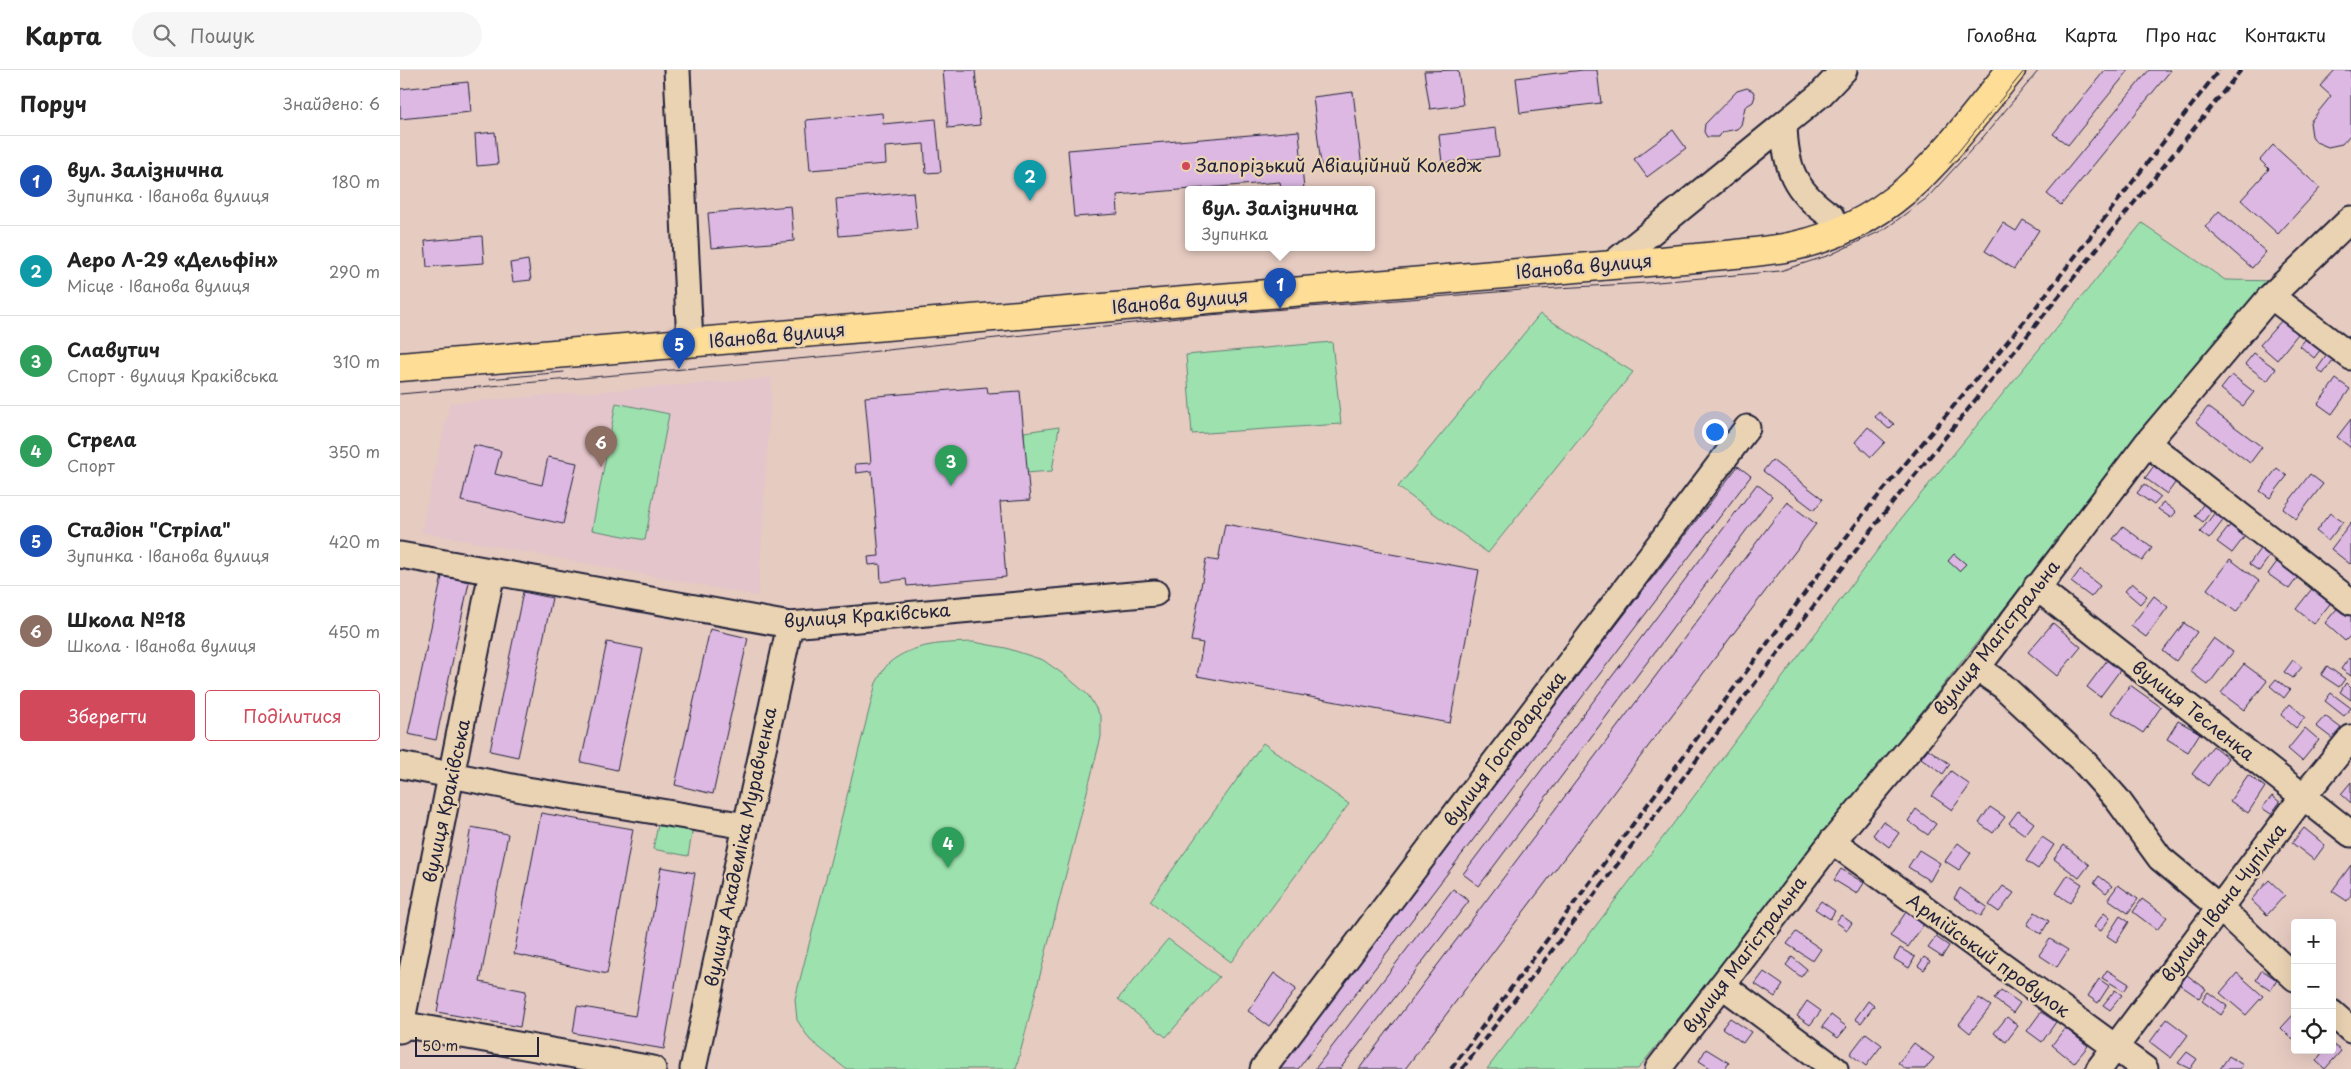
<!DOCTYPE html>
<html lang="uk">
<head>
<meta charset="utf-8">
<style>
	:root { --surface:#fff; --page:#f6f6f6; --text:#222; --muted:#767676; --line:#e0e0e0; --accent:#d1495b }
	body { margin:0; font-family:"Playpen Sans",sans-serif; background:var(--page); color:var(--text) }
	.controls { position:absolute; right:15px; bottom:15px; display:grid; overflow:hidden; border-radius:5px; box-shadow:0 5px 20px #0002 }
	.controls button { width:45px; height:45px; display:grid; place-items:center; padding:0; border:0; border-bottom:1px solid var(--line); background:var(--surface); color:var(--text); font:25px sans-serif }
	.scale { position:absolute; left:15px; bottom:12px; width:124px; box-sizing:border-box; padding-left:5px; border:2px solid #22223b; border-top:0; font-size:14px; line-height:18px; white-space:nowrap; color:#22223b; -webkit-text-stroke:4px #ead3b3; paint-order:stroke }
	.you { position:absolute; left:1314px; top:361px; width:18px; height:18px; margin:-12px; border:4px solid #fff; border-radius:50%; background:#1a73e8; box-shadow:0 0 0 8px #1a73e833 }
	.badge { display:grid; place-items:center; width:32px; height:32px; border-radius:50%; background:var(--accent); color:#fff; font-size:16px; font-weight:700 }
	.pin { position:absolute; translate:-50% -41px; filter:drop-shadow(0 1px 2px #0008) }
	.pin::after { content:''; position:absolute; top:26px; width:18px; height:15px; background:inherit; clip-path:polygon(0 0,100% 0,50% 100%) }
	.popup { position:absolute; left:785px; top:116px; width:190px; height:65px; box-sizing:border-box; display:grid; place-content:center; border-radius:5px; background:var(--surface); filter:drop-shadow(0 1px 4px #0005); font-size:16px; white-space:nowrap; color:var(--muted) }
	.popup b { font-size:19px; color:var(--text) }
	.popup::after { content:''; position:absolute; left:50%; top:100%; margin-left:-10px; border:10px solid transparent; border-top-color:var(--surface) }
	.list { margin:0; padding:0; list-style:none }
	h2 { display:flex; justify-content:space-between; align-items:center; height:65px; margin:0; padding:0 20px; font-size:21px }
	h2 small { font-size:16px; font-weight:400; color:var(--muted) }
	.list li { display:grid; grid-template-columns:32px 1fr auto; gap:15px; align-items:center; box-sizing:border-box; height:90px; padding:0 20px; border-top:1px solid var(--line) }
	.list b { display:block; font-size:19px; white-space:nowrap }
	.list p { margin:0; font-size:16px; white-space:nowrap; color:var(--muted) }
	.list em { font-size:16px; font-style:normal; color:var(--muted) }
	.actions { display:flex; gap:10px; padding:15px 20px }
	.actions a { flex:1; padding:11px 0; border:1px solid var(--accent); border-radius:5px; text-align:center; font-size:18px; color:var(--accent) }
	.actions .main { background:var(--accent); color:#fff }
	.icon { flex:none; width:28px; height:28px; fill:none; stroke:currentColor; stroke-width:2; stroke-linecap:round; stroke-linejoin:round }
	.map { position:relative; flex:none; width:1951px; height:999px; overflow:hidden }
	header { display:flex; align-items:center; gap:30px; box-sizing:border-box; height:70px; padding:0 25px; background:var(--surface); border-bottom:1px solid var(--line) }
	header strong { font-size:24px }
	nav { display:flex; gap:28px; margin-inline-start:auto; font-size:18px }
	.search { width:350px; height:45px; background:var(--page); display:flex; align-items:center; gap:12px; box-sizing:border-box; padding:0 18px; border-radius:28px; color:var(--muted); font-size:19px }
	main { display:flex }
	aside { flex:1; background:var(--surface) }
	.map>svg:first-child { display:block }
	.built { fill:#e3c5cb }
	.green { fill:#9de2ae; stroke:#608274 }
	.building { fill:#dcb8e3; stroke:#22223b }
	.lines { fill:none; stroke-linecap:round; stroke-linejoin:round }
	.minor-casing { stroke:#22223b; stroke-width:29 }
	.major-casing { stroke:#22223b; stroke-width:31 }
	.minor { stroke:#ead3b3; stroke-width:25 }
	.major { stroke:#fedd96; stroke-width:28 }
	.tram { stroke:#22223b; stroke-width:1 }
	.rail { stroke:#22223b; stroke-width:4; stroke-dasharray:8 4; stroke-linecap:butt }
	.poi-dot { fill:#d1495b; stroke:#ead3b3; stroke-width:2 }
	.labels { text-anchor:middle; stroke-width:4.5; stroke-linejoin:round; paint-order:stroke }
	.poi-label { font-size:18px; fill:#22223b; stroke:#ead3b3; text-anchor:start }
	.street-label { font-size:18px; fill:#22223b; stroke:#ead3b3 }
</style>
</head>
<body>
<header>
<strong>Карта</strong>
<div class="search"><svg class="icon" aria-label="search" viewBox="0 0 24 24"><circle cx="10" cy="10" r="6"/><path d="M15 15l6 6"/></svg>Пошук</div>
<nav><a>Головна</a><a>Карта</a><a>Про нас</a><a>Контакти</a></nav>
</header>
<main>
<aside>
<h2>Поруч<small>Знайдено: 6</small></h2>
<ul class="list">
<li><span class="badge" style="background:#1a4fb4">1</span><div><b>вул. Залізнична</b><p>Зупинка · Іванова вулиця</p></div><em>180 m</em></li>
<li><span class="badge" style="background:#0f9aa8">2</span><div><b>Аеро Л-29 «Дельфін»</b><p>Місце · Іванова вулиця</p></div><em>290 m</em></li>
<li><span class="badge" style="background:#2e9e5b">3</span><div><b>Славутич</b><p>Спорт · вулиця Краківська</p></div><em>310 m</em></li>
<li><span class="badge" style="background:#2e9e5b">4</span><div><b>Стрела</b><p>Спорт</p></div><em>350 m</em></li>
<li><span class="badge" style="background:#1a4fb4">5</span><div><b>Стадіон &quot;Стріла&quot;</b><p>Зупинка · Іванова вулиця</p></div><em>420 m</em></li>
<li><span class="badge" style="background:#8d6e63">6</span><div><b>Школа №18</b><p>Школа · Іванова вулиця</p></div><em>450 m</em></li>
</ul>
<div class="actions"><a class="main">Зберегти</a><a>Поділитися</a></div>
</aside>
<div class="map">
<svg width="1951" height="999" viewBox="0 0 1951 999">
	<rect width="100%" height="100%" fill="#e6cbc1"/>
	<filter id="ink" filterUnits="userSpaceOnUse"><feTurbulence type="fractalNoise" baseFrequency=".02" numOctaves="2"/><feDisplacementMap in="SourceGraphic" scale="10" xChannelSelector="R" yChannelSelector="G"/><feConvolveMatrix kernelMatrix="1 2 1 2 8 2 1 2 1" color-interpolation-filters="sRGB"/></filter>
	<g filter="url(#ink)">
		<!-- built -->
		<path class="built" d="M 372,308 L 358,526 L 21,462 L 50,333 Z"/>
		<!-- green -->
		<path class="green" d="M 1742,153 L 1825,210 L 1876,211 L 1722,390 L 1238,999 L 1087,999 L 1283,741 L 1503,446 Z
			M 1140,244 L 1233,302 L 1088,483 L 998,417 Z
			M 932,272 L 941,354 L 792,364 L 786,285 Z
			M 216,333 L 269,344 L 245,470 L 192,460 Z
			M 659,357 L 652,401 L 626,403 L 624,362 Z
			M 573,572 L 606,578 L 643,590 L 667,607 L 688,625 L 701,647 L 701,667 L 616,999 L 446,999 L 410,970 L 397,950 L 395,929 L 476,613 C 480,606 484,598 489,593 C 513,573 544,573 573,572 Z
			M 863,673 L 949,734 L 831,892 L 750,831 Z
			M 259,750 L 293,757 L 288,786 L 253,779 Z
			M 768,869 L 819,907 L 766,967 L 718,929 Z"/>
		<!-- building -->
		<path class="building" d="M 543,0 L 575,0 L 580,55 L 548,58 Z
			M 1058,0 L 1063,35 L 1030,39 L 1024,1 Z
			M 1183,0 L 1197,0 L 1201,33 L 1120,43 L 1116,8 Z
			M 1705,0 L 1729,0 L 1668,75 L 1653,64 Z
			M 1749,0 L 1771,0 L 1661,135 L 1647,124 Z
			M 1935,0 L 1951,0 L 1951,64 L 1942,74 L 1928,77 L 1916,72 L 1912,66 L 1910,52 L 1931,26 L 1920,16 Z
			M 68,12 L 71,42 L 0,49 L 0,19 Z
			M 1347,18 L 1353,21 L 1355,26 L 1353,32 L 1345,37 L 1341,55 L 1337,59 L 1322,62 L 1319,67 L 1307,67 L 1304,62 L 1305,54 L 1337,21 Z
			M 953,22 L 962,98 L 922,103 L 913,27 Z
			M 482,43 L 483,54 L 536,49 L 541,102 L 526,103 L 524,74 L 485,77 L 486,94 L 410,100 L 406,50 Z
			M 1096,58 L 1099,86 L 1042,93 L 1039,65 Z
			M 1273,60 L 1286,78 L 1247,107 L 1234,89 Z
			M 899,61 L 904,120 L 881,120 L 880,112 L 717,125 L 718,144 L 674,147 L 668,80 Z
			M 95,62 L 98,94 L 77,96 L 75,64 Z
			M 1873,75 L 1920,118 L 1878,164 L 1841,130 L 1869,99 L 1860,90 Z
			M 513,122 L 517,159 L 439,166 L 436,129 Z
			M 391,136 L 394,171 L 311,178 L 308,143 Z
			M 1819,141 L 1866,182 L 1852,198 L 1805,157 Z
			M 1623,150 L 1639,160 L 1614,199 L 1585,181 L 1603,153 L 1616,161 Z
			M 82,166 L 84,193 L 27,197 L 25,171 Z
			M 128,190 L 131,210 L 113,212 L 110,193 Z
			M 1882,250 L 1898,264 L 1877,290 L 1860,275 Z
			M 1907,267 L 1921,279 L 1914,288 L 1900,276 Z
			M 1854,283 L 1876,299 L 1867,311 L 1845,294 Z
			M 1927,285 L 1933,290 L 1923,304 L 1917,299 Z
			M 1832,305 L 1854,322 L 1843,336 L 1821,319 Z
			M 1936,309 L 1950,319 L 1932,344 L 1918,334 Z
			M 587,317 L 588,323 L 620,321 L 630,430 L 600,432 L 606,507 L 507,516 L 506,509 L 481,512 L 480,494 L 469,495 L 468,487 L 479,486 L 472,401 L 456,403 L 455,394 L 471,393 L 465,327 Z
			M 1808,337 L 1862,377 L 1850,393 L 1796,352 Z
			M 1479,342 L 1494,354 L 1489,359 L 1475,347 Z
			M 1951,349 L 1951,378 L 1937,367 Z
			M 1468,357 L 1485,372 L 1471,387 L 1455,372 Z
			M 74,375 L 101,381 L 95,404 L 142,415 L 148,387 L 177,393 L 163,454 L 61,431 Z
			M 1372,390 L 1423,429 L 1414,440 L 1363,401 Z
			M 1756,393 L 1778,409 L 1767,424 L 1745,408 Z
			M 1338,396 L 1351,406 L 898,999 L 877,999 Z
			M 1877,398 L 1887,406 L 1870,428 L 1860,421 Z
			M 1910,404 L 1923,414 L 1896,449 L 1883,439 Z
			M 1357,414 L 1372,426 L 1079,816 L 1063,804 Z
			M 1744,414 L 1761,427 L 1754,435 L 1737,423 Z
			M 1807,429 L 1816,435 L 1803,452 L 1795,446 Z
			M 1387,432 L 1416,454 L 1005,999 L 959,999 Z
			M 1763,432 L 1776,442 L 1771,448 L 1758,439 Z
			M 1819,437 L 1828,444 L 1809,469 L 1800,462 Z
			M 1930,443 L 1943,452 L 1928,471 L 1916,461 Z
			M 1835,449 L 1849,461 L 1832,483 L 1817,472 Z
			M 1951,453 L 1951,493 L 1950,494 L 1931,479 Z
			M 825,454 L 1079,500 L 1050,653 L 797,606 L 803,573 L 791,571 L 806,489 L 818,491 Z
			M 1723,456 L 1752,478 L 1742,491 L 1713,469 Z
			M 1862,476 L 1872,483 L 1859,501 L 1849,494 Z
			M 1554,484 L 1566,494 L 1559,501 L 1548,491 Z
			M 1830,489 L 1859,511 L 1836,542 L 1807,519 Z
			M 1879,489 L 1900,504 L 1889,519 L 1868,504 Z
			M 1680,500 L 1700,516 L 1691,527 L 1671,512 Z
			M 42,506 L 69,512 L 36,670 L 8,664 Z
			M 1732,513 L 1747,526 L 1740,534 L 1725,521 Z
			M 1915,515 L 1933,530 L 1914,554 L 1896,539 Z
			M 123,522 L 152,528 L 118,687 L 90,681 Z
			M 1754,526 L 1768,537 L 1746,567 L 1731,556 Z
			M 1941,534 L 1951,542 L 1951,565 L 1945,571 L 1925,553 Z
			M 1653,553 L 1681,577 L 1657,606 L 1628,582 Z
			M 1784,553 L 1797,562 L 1776,591 L 1763,581 Z
			M 310,559 L 348,568 L 313,724 L 275,715 Z
			M 1814,568 L 1833,582 L 1808,615 L 1790,601 Z
			M 207,572 L 243,579 L 217,700 L 181,692 Z
			M 1949,588 L 1951,590 L 1951,606 L 1941,599 Z
			M 1708,589 L 1721,599 L 1700,627 L 1687,617 Z
			M 1893,590 L 1902,597 L 1893,608 L 1884,602 Z
			M 1844,594 L 1867,611 L 1844,640 L 1821,623 Z
			M 1927,596 L 1945,609 L 1939,617 L 1921,605 Z
			M 1876,609 L 1890,620 L 1884,628 L 1870,616 Z
			M 1946,613 L 1951,618 L 1951,630 L 1940,622 Z
			M 1730,615 L 1761,637 L 1743,663 L 1711,642 Z
			M 1931,623 L 1951,638 L 1944,646 L 1925,631 Z
			M 1890,634 L 1905,647 L 1896,658 L 1881,645 Z
			M 1925,646 L 1945,661 L 1937,672 L 1916,656 Z
			M 1778,651 L 1800,663 L 1788,682 L 1767,669 Z
			M 1905,658 L 1919,670 L 1902,691 L 1888,679 Z
			M 1813,676 L 1828,688 L 1808,716 L 1792,704 Z
			M 1528,679 L 1550,694 L 1543,704 L 1521,688 Z
			M 1551,701 L 1570,715 L 1552,740 L 1532,726 Z
			M 1848,705 L 1865,717 L 1848,743 L 1830,731 Z
			M 1951,712 L 1951,733 L 1941,724 Z
			M 1872,726 L 1880,732 L 1871,744 L 1862,738 Z
			M 1590,737 L 1605,747 L 1593,763 L 1579,753 Z
			M 1516,739 L 1536,754 L 1528,765 L 1508,751 Z
			M 1618,741 L 1634,753 L 1625,765 L 1609,753 Z
			M 141,743 L 233,759 L 207,904 L 114,884 Z
			M 1483,751 L 1499,763 L 1489,777 L 1473,765 Z
			M 71,757 L 108,764 L 80,912 L 126,921 L 120,957 L 37,942 Z
			M 1904,758 L 1925,775 L 1914,790 L 1892,773 Z
			M 1642,767 L 1654,775 L 1638,799 L 1626,791 Z
			M 1558,773 L 1571,783 L 1559,800 L 1545,791 Z
			M 1664,775 L 1689,795 L 1679,808 L 1654,789 Z
			M 1519,780 L 1540,793 L 1530,811 L 1508,797 Z
			M 1951,795 L 1951,825 L 1947,831 L 1932,821 Z
			M 261,797 L 295,803 L 264,979 L 173,963 L 177,936 L 235,946 Z
			M 1441,799 L 1464,813 L 1457,824 L 1434,810 Z
			M 1668,805 L 1682,814 L 1670,833 L 1656,823 Z
			M 1699,806 L 1712,816 L 1706,823 L 1694,813 Z
			M 1869,810 L 1885,825 L 1867,845 L 1851,830 Z
			M 1718,815 L 1738,829 L 1728,843 L 1708,829 Z
			M 1603,816 L 1614,823 L 1599,842 L 1589,835 Z
			M 1560,818 L 1587,837 L 1581,846 L 1554,828 Z
			M 1053,819 L 1069,831 L 940,999 L 915,999 Z
			M 1742,829 L 1767,847 L 1757,860 L 1733,842 Z
			M 1421,831 L 1435,841 L 1430,849 L 1415,839 Z
			M 1506,842 L 1524,854 L 1508,877 L 1490,866 Z
			M 1635,842 L 1649,851 L 1641,864 L 1627,855 Z
			M 1704,843 L 1710,848 L 1701,861 L 1694,857 Z
			M 1441,845 L 1452,853 L 1447,860 L 1436,852 Z
			M 1720,846 L 1729,852 L 1716,872 L 1707,866 Z
			M 1396,862 L 1421,879 L 1413,891 L 1387,874 Z
			M 1536,867 L 1549,876 L 1542,887 L 1528,878 Z
			M 1650,869 L 1668,880 L 1657,897 L 1639,885 Z
			M 1500,878 L 1515,887 L 1509,898 L 1494,889 Z
			M 1392,887 L 1407,899 L 1401,907 L 1386,895 Z
			M 1524,887 L 1530,891 L 1524,900 L 1518,896 Z
			M 1707,900 L 1729,914 L 1724,921 L 1702,908 Z
			M 1862,900 L 1877,910 L 1871,920 L 1856,910 Z
			M 1364,902 L 1383,915 L 1375,927 L 1355,914 Z
			M 874,903 L 896,919 L 869,956 L 848,941 Z
			M 1837,903 L 1863,926 L 1846,945 L 1820,923 Z
			M 1787,905 L 1806,919 L 1799,928 L 1780,915 Z
			M 1699,909 L 1709,916 L 1698,933 L 1688,926 Z
			M 1601,920 L 1620,933 L 1613,943 L 1594,929 Z
			M 1715,920 L 1722,925 L 1710,940 L 1703,935 Z
			M 1808,922 L 1827,936 L 1821,945 L 1802,931 Z
			M 1579,928 L 1591,936 L 1570,963 L 1559,954 Z
			M 1407,931 L 1421,941 L 1410,955 L 1397,946 Z
			M 1468,931 L 1474,936 L 1461,953 L 1455,949 Z
			M 1641,942 L 1656,952 L 1642,972 L 1627,961 Z
			M 1894,944 L 1895,966 L 1892,969 L 1881,958 Z
			M 1431,945 L 1447,957 L 1438,968 L 1422,957 Z
			M 1607,947 L 1618,956 L 1606,972 L 1594,963 Z
			M 1330,948 L 1351,962 L 1343,973 L 1322,958 Z
			M 1767,949 L 1788,965 L 1771,988 L 1750,972 Z
			M 1665,958 L 1688,976 L 1674,993 L 1652,975 Z
			M 1466,963 L 1482,975 L 1466,996 L 1450,984 Z
			M 1514,973 L 1534,988 L 1525,999 L 1506,999 L 1498,993 Z
			M 1932,974 L 1941,981 L 1925,999 L 1916,991 L 1924,980 L 1932,980 Z
			M 1306,979 L 1329,993 L 1325,999 L 1312,999 L 1299,991 Z
			M 1787,982 L 1797,989 L 1790,999 L 1778,993 Z
			M 1829,986 L 1843,995 L 1840,999 L 1820,999 Z"/>
		<g class="lines">
			<defs>
				<path id="minor" d="M 277,0 L 290,273
					M 1384,54 C 1385,97 1394,121 1431,146
					M 1211,195 L 1421,24 L 1444,0
					M 1871,226 L 1951,287
					M 1747,373 L 1951,532
					M 0,485 L 390,555 L 755,523
					M 1636,517 L 1951,764
					M 1577,598 L 1603,616 L 1684,692 L 1717,729 L 1760,788 L 1820,838 L 1895,908
					M 0,695 L 127,720 L 346,756
					M 1432,771 L 1745,999
					M 1322,915 L 1435,999
					M 1932,943 L 1951,960
					M 0,954 L 253,999
					M 0,960 L 92,502
					M 293,999 L 390,555
					M 863,999 L 1347,358
					M 1258,999 L 1427,778 L 1577,598 L 1747,373 L 1871,226 L 1951,149
					M 1699,999 L 1902,728 L 1951,668"/>
				<path id="major" d="M 0,297 L 1296,188 C 1328,184 1362,183 1394,176 C 1501,153 1547,78 1611,0"/>
			</defs>
			<!-- minor casing -->
			<use href="#minor" class="minor-casing"/>
			<!-- major casing -->
			<use href="#major" class="major-casing"/>
			<!-- minor -->
			<use href="#minor" class="minor"/>
			<!-- major -->
			<use href="#major" class="major"/>
			<!-- tram -->
			<path class="tram" d="M 1549,93 L 1625,0
				M 89,309 L 164,302
				M 0,324 L 442,285 L 797,246 L 1122,220 L 1246,213 L 1380,201 L 1430,185 L 1485,159 L 1527,128 L 1584,66 L 1639,0"/>
			<!-- rail -->
			<path class="rail" d="M 1051,999 L 1465,442 L 1633,241 L 1819,0
				M 1062,999 L 1482,446 L 1841,0"/>
		</g>
	</g>
	<!-- markers -->
	<circle class="poi-dot" cx="786" cy="96" r="5"/>
	<g class="labels">
		<!-- poi labels -->
		<g class="poi-label">
			<text x="796" y="102">Запорізький Авіаційний Коледж</text>
		</g>
		<!-- street labels -->
		<g class="street-label">
			<text transform="translate(1184 197) rotate(-5)" y="6">Іванова вулиця</text>
			<text transform="translate(780 232) rotate(-5)" y="6">Іванова вулиця</text>
			<text transform="translate(377 266) rotate(-5)" y="6">Іванова вулиця</text>
			<text transform="translate(467 546) rotate(-4)" y="6">вулиця Краківська</text>
			<text transform="translate(1597 568) rotate(-52)" y="6">вулиця Магістральна</text>
			<text transform="translate(1793 641) rotate(38)" y="6">вулиця Тесленка</text>
			<text transform="translate(1105 679) rotate(-53)" y="6">вулиця Господарська</text>
			<text transform="translate(47 731) rotate(-78)" y="6">вулиця Краківська</text>
			<text transform="translate(341 777) rotate(-78)" y="6">вулиця Академіка Муравченка</text>
			<text transform="translate(1824 833) rotate(-53)" y="6">вулиця Івана Чупілка</text>
			<text transform="translate(1345 885) rotate(-53)" y="6">вулиця Магістральна</text>
			<text transform="translate(1588 886) rotate(36)" y="6">Армійський провулок</text>
		</g>
	</g>
</svg>
<div class="controls">
<button>+</button>
<button>−</button>
<button><svg class="icon" aria-label="locate" viewBox="0 0 24 24"><circle cx="12" cy="12" r="6"/><path d="M12 2v4M12 18v4M2 12h4M18 12h4"/></svg></button>
</div>
<div class="scale">50 m</div>
<div class="you"></div>
<div class="pin badge" style="left:880px;top:239px;background:#1a4fb4">1</div>
<div class="popup"><b>вул. Залізнична</b>Зупинка</div>
<div class="pin badge" style="left:630px;top:131px;background:#0f9aa8">2</div>
<div class="pin badge" style="left:551px;top:416px;background:#2e9e5b">3</div>
<div class="pin badge" style="left:548px;top:798px;background:#2e9e5b">4</div>
<div class="pin badge" style="left:279px;top:299px;background:#1a4fb4">5</div>
<div class="pin badge" style="left:201px;top:397px;background:#8d6e63">6</div>
</div>
</main>
</body>
</html>
